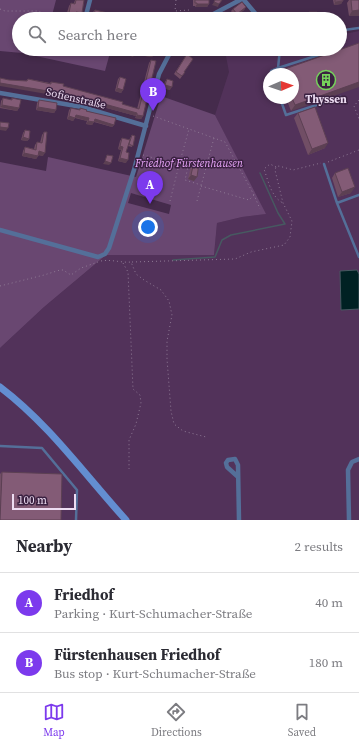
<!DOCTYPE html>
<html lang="en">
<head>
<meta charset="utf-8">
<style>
	:root { --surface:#fff; --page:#f7f7f7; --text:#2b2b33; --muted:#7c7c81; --line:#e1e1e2; --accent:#7c3aed }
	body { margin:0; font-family:"Source Serif 4",serif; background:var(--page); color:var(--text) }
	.compass { position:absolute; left:263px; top:68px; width:36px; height:36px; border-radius:50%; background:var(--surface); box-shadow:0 2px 6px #0003; rotate:88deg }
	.scale { position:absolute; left:12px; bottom:10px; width:64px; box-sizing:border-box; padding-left:4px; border:2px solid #edddf2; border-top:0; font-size:11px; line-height:14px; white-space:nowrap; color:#edddf2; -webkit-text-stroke:3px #3a2141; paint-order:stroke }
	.you { position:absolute; left:148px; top:227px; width:14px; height:14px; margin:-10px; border:3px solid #fff; border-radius:50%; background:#1a73e8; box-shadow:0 0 0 6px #1a73e833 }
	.badge { display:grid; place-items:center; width:26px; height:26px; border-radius:50%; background:var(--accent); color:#fff; font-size:13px; font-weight:700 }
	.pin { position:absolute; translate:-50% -33px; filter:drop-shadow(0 1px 2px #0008) }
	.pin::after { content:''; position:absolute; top:21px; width:14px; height:12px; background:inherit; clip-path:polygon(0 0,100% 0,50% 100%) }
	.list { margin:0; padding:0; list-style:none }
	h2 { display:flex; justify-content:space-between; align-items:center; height:52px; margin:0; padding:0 16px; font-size:17px }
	h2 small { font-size:13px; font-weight:400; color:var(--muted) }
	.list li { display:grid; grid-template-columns:26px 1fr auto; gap:12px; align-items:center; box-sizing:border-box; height:60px; padding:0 16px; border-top:1px solid var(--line) }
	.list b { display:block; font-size:15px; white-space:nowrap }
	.list p { margin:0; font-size:13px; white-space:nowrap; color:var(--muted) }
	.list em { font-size:13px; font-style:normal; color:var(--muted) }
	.icon { flex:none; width:22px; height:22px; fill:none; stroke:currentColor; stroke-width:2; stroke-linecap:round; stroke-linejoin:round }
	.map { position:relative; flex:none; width:359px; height:520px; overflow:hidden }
	.search { position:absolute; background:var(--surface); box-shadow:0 2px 6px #0003; left:12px; right:12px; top:12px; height:44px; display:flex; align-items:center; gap:10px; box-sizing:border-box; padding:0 14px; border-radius:22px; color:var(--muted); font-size:15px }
	.sheet { height:172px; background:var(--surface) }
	nav { display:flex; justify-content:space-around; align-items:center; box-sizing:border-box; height:56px; border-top:1px solid var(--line); background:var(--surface); font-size:11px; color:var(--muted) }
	nav a { display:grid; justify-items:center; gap:2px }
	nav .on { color:var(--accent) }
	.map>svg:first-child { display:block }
	.built { fill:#52325a; fill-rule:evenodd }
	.green { fill:#694771; fill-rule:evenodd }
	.water { fill:#002123; stroke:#475961 }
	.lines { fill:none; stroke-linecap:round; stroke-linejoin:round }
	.stream { stroke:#475961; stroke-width:1.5 }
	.path { stroke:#8f7a95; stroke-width:1; stroke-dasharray:1 3; stroke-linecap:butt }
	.lane { stroke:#546f99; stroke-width:2.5 }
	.street { stroke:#546f99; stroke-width:4.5 }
	.secondary { stroke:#638ed1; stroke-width:7 }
	.wall { fill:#714e65 }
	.shaded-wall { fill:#5c4053 }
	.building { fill:#835b76; stroke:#5c4053 }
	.labels { text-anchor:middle; stroke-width:3; stroke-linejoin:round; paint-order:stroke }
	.street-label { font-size:11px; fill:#edddf2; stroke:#3a2141 }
	.poi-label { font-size:11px; font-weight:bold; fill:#edddf2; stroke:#3a2141 }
	.park-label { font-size:11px; font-style:italic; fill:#e9a6fa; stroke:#3a2141 }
</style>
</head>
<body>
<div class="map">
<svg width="359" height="520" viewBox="0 0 359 520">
	<rect width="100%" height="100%" fill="#452b4c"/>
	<!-- built -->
	<path class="built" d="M 359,31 L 359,520 L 0,520 L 0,348 L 44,307 L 106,255 L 214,255 L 217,223 L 242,217 L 265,214 L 215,115 L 229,72 L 225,51 L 227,49 L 340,49 L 340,35 ZM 269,74 L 293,74 L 293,98 L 269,98 Z"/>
	<!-- green -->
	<path class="green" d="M 0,0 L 56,0 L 51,19 L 19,19 L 19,49 L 111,49 L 105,71 L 22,53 L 0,51 Z
		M 161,96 L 215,115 L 266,214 L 242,217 L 217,223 L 214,255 L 106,255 L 44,307 L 0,348 L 0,162 L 46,171 L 48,157 L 136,177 ZM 131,193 L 171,205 L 169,214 L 128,203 Z"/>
	<!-- water -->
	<path class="water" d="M 357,270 L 359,274 L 359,309 L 341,310 L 340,271 Z"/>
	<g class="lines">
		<!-- stream -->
		<path class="stream" d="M 173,260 L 215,257 L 222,240 L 231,235 L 285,224 L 278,213 L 260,173"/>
		<!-- path -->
		<path class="path" d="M 176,0 L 175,11 L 189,10 L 194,19
			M 0,9 L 5,11 L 37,11 L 63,19
			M 359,100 L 354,106 L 359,119
			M 153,116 L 225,142 L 254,195 L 260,209
			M 143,155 L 179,165 L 189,129
			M 328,162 L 359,150
			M 276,167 L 270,164 L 264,169 C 268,180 271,197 283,203
			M 201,186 L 249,200 L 254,195
			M 170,201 L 179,165 L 188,167 L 185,180 L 201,185
			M 197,201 L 214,138
			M 101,261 C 111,259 121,263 131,262 L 136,274 L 144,280 L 161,290 L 169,301 L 172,315 L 167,341 L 167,359 L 171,411 L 174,424 L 183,431 L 206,437
			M 132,262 L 235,259 L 251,252 L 284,245 L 290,237 L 292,221 L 283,203 L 275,170 L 276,167 L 279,166 L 293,170 L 321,163
			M 123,263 L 128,272 L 133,389 L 140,395 L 141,403 L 136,424 L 129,440 L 129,469
			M 0,286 L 44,275 L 60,270 L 63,270 L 71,275 L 81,268 L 98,262"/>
		<!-- lane -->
		<path class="lane" d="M 344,30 L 359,28
			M 278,68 L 328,52 L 329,49
			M 272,74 L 271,71 L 278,68 L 280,49
			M 280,98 L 286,115 L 341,97
			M 324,164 L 337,203 L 359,257
			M 337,203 L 359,195
			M 0,446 L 42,448 L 77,490 L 76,520"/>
		<!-- street -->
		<path class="street" d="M 244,0 L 260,19
			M 85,19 L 90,0
			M 204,19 L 240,0
			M 340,30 L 343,30
			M 0,93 L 82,107 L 146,126
			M 0,230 L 98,257 L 105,254 L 109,248 L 134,170 L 159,74 L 172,49
			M 237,476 L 227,467 L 226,463 L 228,460 L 235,459 L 238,465 L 239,520
			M 349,520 L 348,470 L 352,462 L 359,459"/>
		<!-- secondary -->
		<path class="secondary" d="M 0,387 C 49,424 85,475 126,520"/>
	</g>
	<!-- wall -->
	<path class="wall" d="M 75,0 L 84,0 L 82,13 L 80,16 L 75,15 L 73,18 L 66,16 L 69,6 L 71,3 L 74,3 Z
		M 193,0 L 209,0 L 209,4 L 207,7 L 195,7 L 195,6 L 193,6 Z
		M 333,0 L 343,0 L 341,4 L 334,5 Z
		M 349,0 L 359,0 L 359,16 L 349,16 L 347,3 Z
		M 246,7 L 244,10 L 235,17 L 231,11 L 233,9 Z
		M 95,10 L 106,19 L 92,19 L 93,12 Z
		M 309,12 L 317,19 L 303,19 L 305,16 L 307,17 L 307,14 Z
		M 359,43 L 291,111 L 286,98 L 293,98 L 293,74 L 279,74 L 282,70 Z
		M 147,49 L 155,49 L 154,54 L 152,57 L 145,56 Z
		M 287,49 L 317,49 L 311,51 L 310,50 L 301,53 L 301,51 L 289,55 Z
		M 187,54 L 184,72 L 185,72 L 180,79 L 174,74 Z
		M 151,60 L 143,116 L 141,119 L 135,118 L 136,116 L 70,98 L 9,80 L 26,81 L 28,79 L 50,83 L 51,82 L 137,109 L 149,63 Z
		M 120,77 L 123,90 L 121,93 L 115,91 L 118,79 Z
		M 167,79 L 170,90 L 163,88 L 165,82 Z
		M 3,98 L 11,100 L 12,98 L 19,108 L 17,111 L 0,108 L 1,101 Z
		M 39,100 L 56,110 L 54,113 L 36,110 L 37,103 Z
		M 71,108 L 79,110 L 80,108 L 114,125 L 112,127 L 94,122 L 92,125 L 86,124 L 87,121 L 75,118 L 73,121 L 67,119 L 69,110 Z
		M 298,113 L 325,148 L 308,155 L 294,118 Z
		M 25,130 L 29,139 L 27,141 L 21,140 L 23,133 Z
		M 44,132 L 43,156 L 39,155 L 36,159 L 22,156 L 23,151 L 25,147 L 34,149 L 35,145 L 37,142 L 40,143 L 42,135 Z
		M 132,135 L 132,147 L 128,146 L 126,152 L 126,163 L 118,161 L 121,150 L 118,149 L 120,141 L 122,138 L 129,140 Z
		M 194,162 L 194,181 L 188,179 L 191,166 Z
		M 335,173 L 351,193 L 338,197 L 332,178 Z
		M 2,472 L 0,520 L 0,474 Z"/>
	<!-- shaded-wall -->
	<path class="shaded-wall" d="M 343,1 L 341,4 L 334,5 L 335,2 Z
		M 214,2 L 219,4 L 218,7 L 212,5 Z
		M 197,4 L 209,4 L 207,7 L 195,7 Z
		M 246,7 L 244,10 L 235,17 L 237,14 Z
		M 359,10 L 359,16 L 349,16 L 352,11 Z
		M 76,12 L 82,13 L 80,16 L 75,15 L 73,18 L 66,16 L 69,13 Z
		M 94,17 L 102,19 L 92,19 Z
		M 115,49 L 132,49 L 137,51 L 133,57 L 114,50 Z
		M 295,49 L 302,49 L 301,51 L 289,55 L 293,50 Z
		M 304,49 L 311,49 L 310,50 L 301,53 Z
		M 312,49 L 317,49 L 311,51 Z
		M 147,53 L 154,54 L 152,57 L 145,56 Z
		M 359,82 L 359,87 L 291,111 L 295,105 Z
		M 0,83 L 72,95 L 137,113 L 136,116 L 70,98 L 0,86 Z
		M 165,85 L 172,87 L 170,90 L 163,88 Z
		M 117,88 L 123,90 L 121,93 L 115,91 Z
		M 2,105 L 19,108 L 17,111 L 0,107 Z
		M 38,107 L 56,110 L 54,113 L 36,110 Z
		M 76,115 L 89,118 L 87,121 L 74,117 Z
		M 137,115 L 143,116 L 141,119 L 135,118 Z
		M 69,116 L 75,118 L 73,121 L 67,119 Z
		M 95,119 L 114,125 L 112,127 L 93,121 Z
		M 88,121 L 94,122 L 92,125 L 86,124 Z
		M 0,127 L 8,128 L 6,131 L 0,130 Z
		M 23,137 L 29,139 L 27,141 L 21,140 Z
		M 328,143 L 325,148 L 308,155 L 312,149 Z
		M 120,146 L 123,147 L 121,150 L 118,149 Z
		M 39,151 L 45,153 L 43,156 L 37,155 Z
		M 24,153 L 38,156 L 36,159 L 22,156 Z
		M 120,158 L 128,160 L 126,163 L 118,161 Z
		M 105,161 L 111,163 L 109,165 L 103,164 Z
		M 191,175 L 197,177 L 194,181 L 188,179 Z
		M 355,187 L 351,193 L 338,197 L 342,192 Z"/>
	<!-- building -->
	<path class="building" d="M 76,0 L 84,0 L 82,13 L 76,12 L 76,15 L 69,13 L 71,3 L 75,4 Z
		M 195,0 L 209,0 L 209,4 L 197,4 L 197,3 L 195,3 Z
		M 215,0 L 222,0 L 219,4 L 214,2 Z
		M 335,0 L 343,0 L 343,1 L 335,2 Z
		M 351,0 L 359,0 L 359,10 L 352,11 Z
		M 242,2 L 246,7 L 237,14 L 233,9 Z
		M 95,10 L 108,13 L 106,19 L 102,19 L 94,17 Z
		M 225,12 L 226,18 L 219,19 L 212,19 L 219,14 Z
		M 309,12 L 317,12 L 317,19 L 309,18 L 309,19 L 305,19 L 305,16 L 309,17 Z
		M 114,16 L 125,18 L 125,19 L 113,19 Z
		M 182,16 L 186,19 L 180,19 L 180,18 Z
		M 359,43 L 359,82 L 295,105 L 292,98 L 293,98 L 293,74 L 283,74 L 282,70 Z
		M 148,49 L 155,49 L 154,54 L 147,53 Z
		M 187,54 L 193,59 L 184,72 L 185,72 L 182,76 L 176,72 Z
		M 151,60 L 156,61 L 143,116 L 137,115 L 137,113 L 72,95 L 0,83 L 0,78 L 9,80 L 27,81 L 28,79 L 51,84 L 51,82 L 64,84 L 63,86 L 123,102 L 122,104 L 139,109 Z
		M 120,77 L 126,79 L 123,90 L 117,88 Z
		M 167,79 L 173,81 L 172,87 L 165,85 Z
		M 3,98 L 12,100 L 12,98 L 21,100 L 19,108 L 2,105 Z
		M 39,100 L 57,103 L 56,110 L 38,107 Z
		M 315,107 L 328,143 L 312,149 L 298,113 Z
		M 71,108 L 80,110 L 80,108 L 87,110 L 86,111 L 116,118 L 114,125 L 95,119 L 94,122 L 88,121 L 89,118 L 76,115 L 75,118 L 69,116 Z
		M 0,122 L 9,123 L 8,128 L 0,127 Z
		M 25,130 L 30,131 L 29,139 L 23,137 Z
		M 44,132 L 47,132 L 45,153 L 39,151 L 38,156 L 24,153 L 25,147 L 36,150 L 37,142 L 42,143 Z
		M 132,135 L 135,136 L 133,146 L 129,144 Z
		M 122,138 L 130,140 L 126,152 L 129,153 L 128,160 L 120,158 L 123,147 L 120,146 Z
		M 107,155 L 113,156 L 111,163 L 105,161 Z
		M 194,162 L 199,163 L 197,177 L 191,175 Z
		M 348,168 L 355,187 L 342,192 L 335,173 Z
		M 2,472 L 62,474 L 61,520 L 0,520 Z"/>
	<!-- icons -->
	<defs>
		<symbol id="building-ring" viewBox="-11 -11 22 22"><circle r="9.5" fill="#3a2141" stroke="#75d25b" stroke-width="1.5"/><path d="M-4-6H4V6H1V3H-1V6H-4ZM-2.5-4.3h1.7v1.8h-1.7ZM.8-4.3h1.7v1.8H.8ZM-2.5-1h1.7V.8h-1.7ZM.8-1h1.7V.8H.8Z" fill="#75d25b"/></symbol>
	</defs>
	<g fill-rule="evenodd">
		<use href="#building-ring" x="315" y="69" width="22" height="22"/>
	</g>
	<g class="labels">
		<!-- street labels -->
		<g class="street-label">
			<text transform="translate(76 98) rotate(13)" y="4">Sofienstraße</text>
		</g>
		<!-- poi labels -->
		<g class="poi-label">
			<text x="326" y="103">Thyssen</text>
		</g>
		<!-- park labels -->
		<g class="park-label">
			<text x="189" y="167">Friedhof Fürstenhausen</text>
		</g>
	</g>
</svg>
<svg class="compass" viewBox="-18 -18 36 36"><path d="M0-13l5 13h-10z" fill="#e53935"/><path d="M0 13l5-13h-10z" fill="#7c7c81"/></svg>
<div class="scale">100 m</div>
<div class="you"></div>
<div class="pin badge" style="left:150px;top:204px">A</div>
<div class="pin badge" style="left:153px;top:111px">B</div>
<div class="search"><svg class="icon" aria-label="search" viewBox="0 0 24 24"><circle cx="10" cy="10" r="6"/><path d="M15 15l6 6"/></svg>Search here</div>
</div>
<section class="sheet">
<h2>Nearby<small>2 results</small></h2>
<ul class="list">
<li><span class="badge">A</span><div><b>Friedhof</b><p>Parking · Kurt-Schumacher-Straße</p></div><em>40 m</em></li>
<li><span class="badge">B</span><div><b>Fürstenhausen Friedhof</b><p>Bus stop · Kurt-Schumacher-Straße</p></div><em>180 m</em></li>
</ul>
</section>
<nav>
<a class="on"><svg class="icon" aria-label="map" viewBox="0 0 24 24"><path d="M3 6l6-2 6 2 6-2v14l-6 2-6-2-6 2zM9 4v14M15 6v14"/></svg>Map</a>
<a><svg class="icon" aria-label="directions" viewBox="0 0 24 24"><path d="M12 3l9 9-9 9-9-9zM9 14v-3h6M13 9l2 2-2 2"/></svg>Directions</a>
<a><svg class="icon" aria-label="saved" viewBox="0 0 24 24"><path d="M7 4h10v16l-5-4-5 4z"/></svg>Saved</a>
</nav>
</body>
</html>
